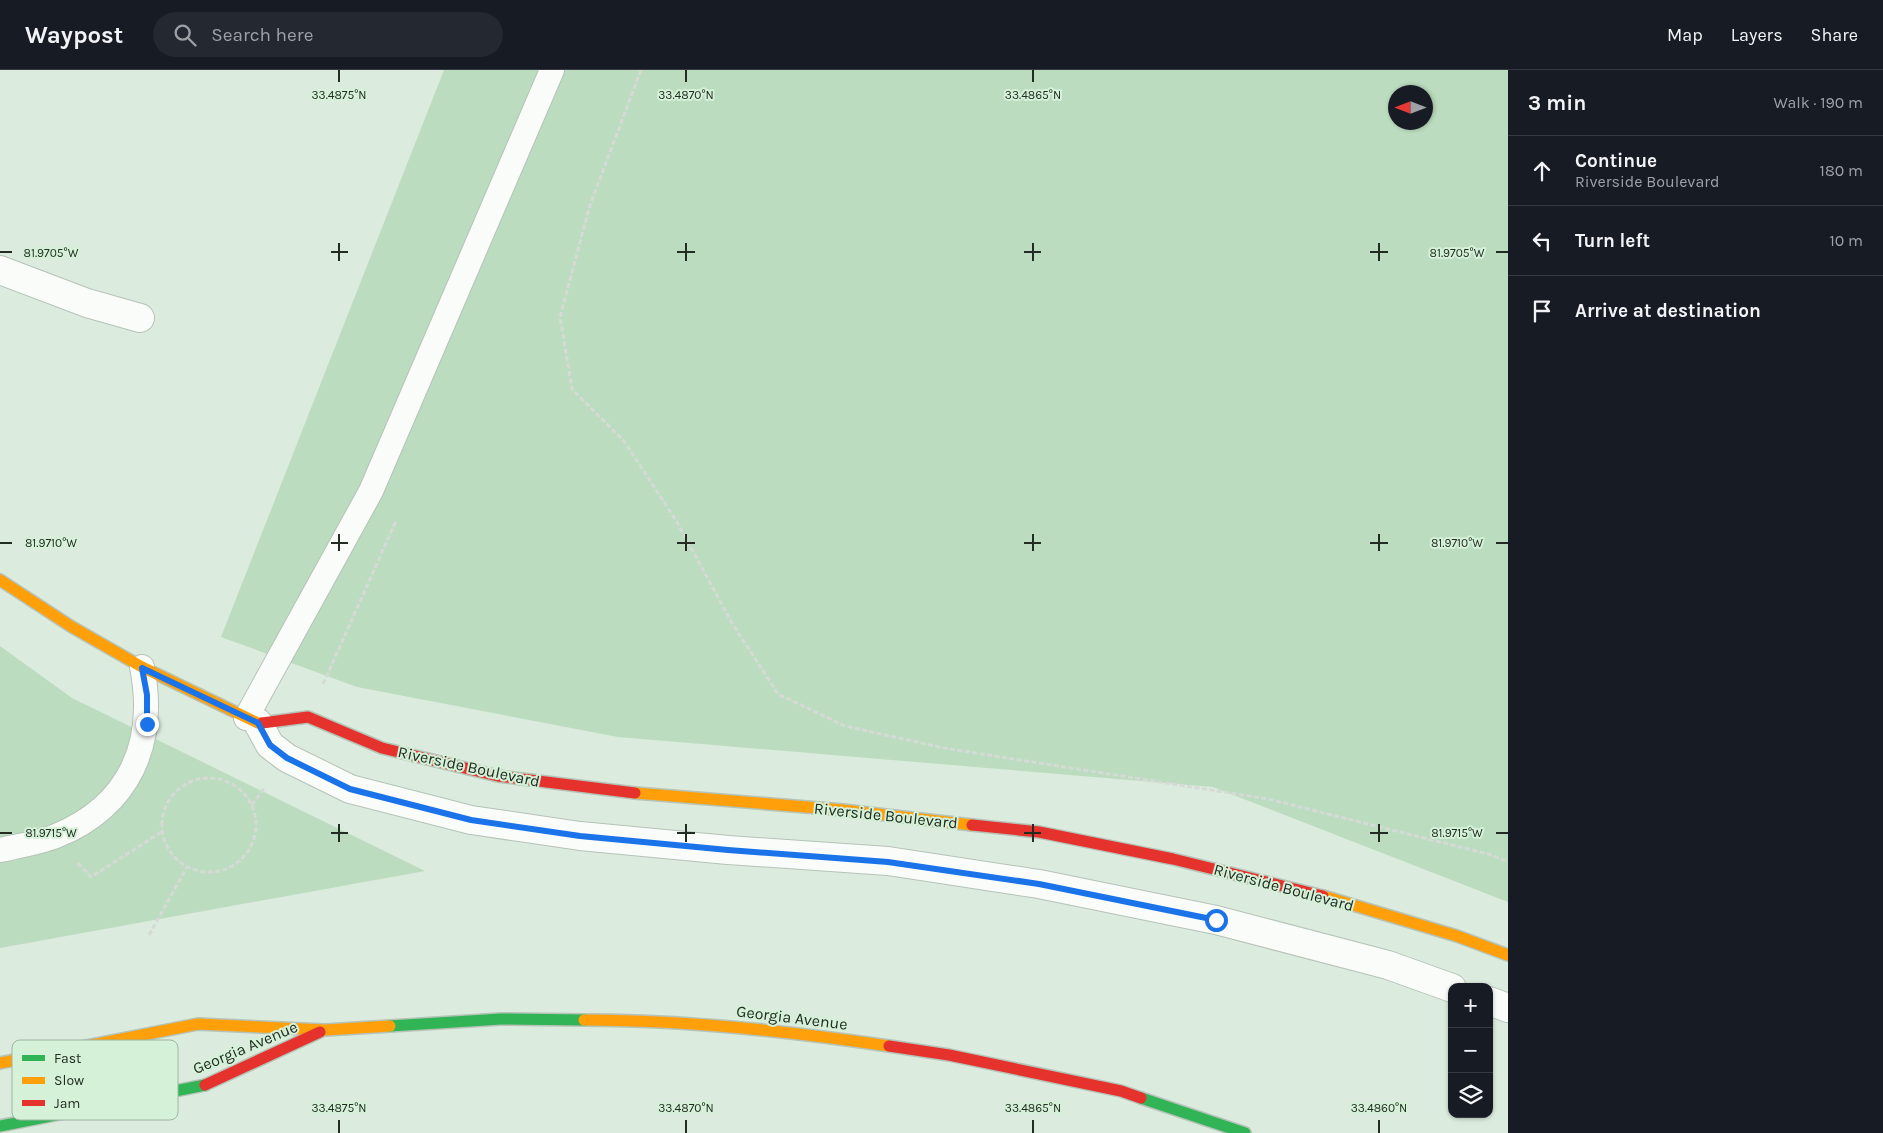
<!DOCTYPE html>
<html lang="en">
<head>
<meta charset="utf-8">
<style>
	:root { --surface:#171b24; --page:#242831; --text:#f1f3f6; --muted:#9ea1a6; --line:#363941 }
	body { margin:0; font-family:Karla,sans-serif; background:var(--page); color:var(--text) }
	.controls { position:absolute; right:15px; bottom:15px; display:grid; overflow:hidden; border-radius:10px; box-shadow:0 1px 4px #0004 }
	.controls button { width:45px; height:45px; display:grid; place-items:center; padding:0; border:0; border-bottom:1px solid var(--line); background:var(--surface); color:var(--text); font:25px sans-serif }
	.compass { position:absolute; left:1388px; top:15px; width:45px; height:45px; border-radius:50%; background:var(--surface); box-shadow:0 1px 4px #0004; rotate:270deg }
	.stop { position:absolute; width:15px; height:15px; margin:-11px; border:4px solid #1a73e8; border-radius:50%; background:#fff }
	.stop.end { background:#1a73e8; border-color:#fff; box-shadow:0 1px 5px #0008 }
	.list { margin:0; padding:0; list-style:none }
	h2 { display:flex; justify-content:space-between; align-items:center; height:65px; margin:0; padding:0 20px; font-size:21px }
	h2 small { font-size:16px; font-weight:400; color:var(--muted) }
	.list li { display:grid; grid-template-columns:32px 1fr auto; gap:15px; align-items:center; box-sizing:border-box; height:70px; padding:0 20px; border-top:1px solid var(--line) }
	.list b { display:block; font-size:19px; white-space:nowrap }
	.list p { margin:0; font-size:16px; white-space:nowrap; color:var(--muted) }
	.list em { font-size:16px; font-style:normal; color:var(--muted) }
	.icon { flex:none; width:28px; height:28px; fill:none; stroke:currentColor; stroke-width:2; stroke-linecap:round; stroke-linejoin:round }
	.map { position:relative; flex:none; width:1508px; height:1063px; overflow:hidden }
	header { display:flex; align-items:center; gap:30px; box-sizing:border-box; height:70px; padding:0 25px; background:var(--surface); border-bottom:1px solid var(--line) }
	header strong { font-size:24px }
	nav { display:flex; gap:28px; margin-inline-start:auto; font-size:18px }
	.search { width:350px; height:45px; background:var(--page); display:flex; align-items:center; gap:12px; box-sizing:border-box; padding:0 18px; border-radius:28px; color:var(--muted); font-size:19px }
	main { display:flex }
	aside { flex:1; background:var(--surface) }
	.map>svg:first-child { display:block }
	.green { fill:#bbdcbf; fill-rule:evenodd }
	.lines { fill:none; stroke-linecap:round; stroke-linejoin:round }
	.lane-casing { stroke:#b6c3b8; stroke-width:26 }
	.street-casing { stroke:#b6c3b8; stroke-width:30 }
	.fast-casing { stroke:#b6c3b8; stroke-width:14 }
	.slow-casing { stroke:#b6c3b8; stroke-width:14 }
	.jam-casing { stroke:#b6c3b8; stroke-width:14 }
	.path { stroke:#d6dad6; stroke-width:3; stroke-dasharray:5 2.5; stroke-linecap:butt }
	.lane { stroke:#fafcfa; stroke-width:24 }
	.street { stroke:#fafcfa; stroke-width:28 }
	.fast { stroke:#30b455; stroke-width:11 }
	.slow { stroke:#ff9f0a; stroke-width:11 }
	.jam { stroke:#e5322d; stroke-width:11 }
	.route { stroke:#1a73e8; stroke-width:6 }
	.ticks { fill:none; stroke:#222c23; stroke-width:2 }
	.labels { text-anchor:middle; stroke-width:4; stroke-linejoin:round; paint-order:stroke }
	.street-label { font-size:16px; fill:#222c23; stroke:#d5f1d8 }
	.key { fill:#d5f1d8; stroke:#9fb6a2; stroke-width:1 }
	.key-label { font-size:14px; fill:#222c23 }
	.ticks-label { font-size:12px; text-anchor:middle; fill:#222c23; stroke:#d5f1d8; stroke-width:4; stroke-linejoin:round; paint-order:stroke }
</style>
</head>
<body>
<header>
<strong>Waypost</strong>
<div class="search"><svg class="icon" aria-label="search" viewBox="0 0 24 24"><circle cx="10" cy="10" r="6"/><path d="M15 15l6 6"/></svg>Search here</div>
<nav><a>Map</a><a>Layers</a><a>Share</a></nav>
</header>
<main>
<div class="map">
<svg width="1508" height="1063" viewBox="0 0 1508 1063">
	<rect width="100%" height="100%" fill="#dbebdd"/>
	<!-- green -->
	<path class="green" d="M 444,0 L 1508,0 L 1508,832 L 1213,717 L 618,667 L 357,617 L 221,567 ZM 1396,22 L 1426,22 L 1426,52 L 1396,52 Z
		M 0,576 L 72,628 L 425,801 L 0,878 Z"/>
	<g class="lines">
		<defs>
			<path id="lane" d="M 246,648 L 371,421 L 552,0
				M 0,780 C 18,776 39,773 56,766 C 130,736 157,673 142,597"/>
			<path id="street" d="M 0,200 L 87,233 L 140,248
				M 258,653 L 270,675 L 287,688 L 350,719 L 471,750 L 580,766 L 728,780 L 888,791 L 1039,814 L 1216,850 L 1388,895 L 1452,918
				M 1489,931 L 1508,938"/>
			<path id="fast" d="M 390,956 L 501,949 L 584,950
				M 1141,1028 L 1245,1063
				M 0,1056 L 205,1015"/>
			<path id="slow" d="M 0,510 L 72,557 L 142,597 L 258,653 L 262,653
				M 635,723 L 843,740 L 972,755
				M 1323,826 L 1457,866 L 1508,885
				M 584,950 C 687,950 788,961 889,976
				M 0,993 L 198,954 L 325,960 L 390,956"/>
			<path id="jam" d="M 262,653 L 308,647 L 382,678 L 498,706 L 635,723
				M 972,755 L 1039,762 L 1173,789 L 1323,826
				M 889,976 L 949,985 L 1121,1021 L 1141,1028
				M 205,1015 L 320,962"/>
		</defs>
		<!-- lane casing -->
		<use href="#lane" class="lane-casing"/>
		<!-- street casing -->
		<use href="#street" class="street-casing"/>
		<!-- fast casing -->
		<use href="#fast" class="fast-casing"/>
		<!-- slow casing -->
		<use href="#slow" class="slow-casing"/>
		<!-- jam casing -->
		<use href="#jam" class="jam-casing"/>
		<!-- path -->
		<path class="path" d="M 641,0 L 590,135 L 560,247 L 572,319 L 624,371 L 677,452 L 732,553 L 778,624 L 845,656 L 944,678 L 1268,729 L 1492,785 L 1508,792
			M 323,614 L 396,451
			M162 755a47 47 0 1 1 94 0a47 47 0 1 1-94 0Z
			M 252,735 L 265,717
			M 78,793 L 91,807 L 163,761
			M 149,865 L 187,797"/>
		<!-- lane -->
		<use href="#lane" class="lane"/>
		<!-- street -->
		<use href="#street" class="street"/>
		<!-- fast -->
		<use href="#fast" class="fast"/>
		<!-- slow -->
		<use href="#slow" class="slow"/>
		<!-- jam -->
		<use href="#jam" class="jam"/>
	</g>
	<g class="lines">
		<!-- route -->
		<path class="route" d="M 147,654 L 147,625 L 142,598 L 258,653 L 270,675 L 287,688 L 350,719 L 471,750 L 580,766 L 728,780 L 888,792 L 1039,814 L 1216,850"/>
	</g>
	<!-- ticks -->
	<path class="ticks" d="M 339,0 L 339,12M 686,0 L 686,12M 1033,0 L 1033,12M 339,173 L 339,191M 686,173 L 686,191M 1033,173 L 1033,191M 1379,173 L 1379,191M 0,182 L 12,182M 331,182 L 348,182M 677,182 L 695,182M 1024,182 L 1041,182M 1370,182 L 1388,182M 1496,182 L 1508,182M 339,464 L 339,481M 686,464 L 686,481M 1033,464 L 1033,481M 1379,464 L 1379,481M 0,473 L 12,473M 331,473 L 348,473M 677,473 L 695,473M 1024,473 L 1041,473M 1370,473 L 1388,473M 1496,473 L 1508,473M 339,754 L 339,772M 686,754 L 686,772M 1033,754 L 1033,772M 1379,754 L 1379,772M 0,763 L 12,763M 331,763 L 348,763M 677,763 L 695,763M 1024,763 L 1041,763M 1370,763 L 1388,763M 1496,763 L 1508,763M 339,1050 L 339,1063M 686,1050 L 686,1063M 1033,1050 L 1033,1063M 1379,1050 L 1379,1063"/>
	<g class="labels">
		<!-- street labels -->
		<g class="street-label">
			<text transform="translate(469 696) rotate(12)" y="6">Riverside Boulevard</text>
			<text transform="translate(886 745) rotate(6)" y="6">Riverside Boulevard</text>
			<text transform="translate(1284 817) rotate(15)" y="6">Riverside Boulevard</text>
			<text transform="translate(792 947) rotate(7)" y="6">Georgia Avenue</text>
			<text transform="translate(245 977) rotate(-23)" y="6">Georgia Avenue</text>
		</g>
	</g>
	<!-- legend -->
	<rect x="12" y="970" width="166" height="80" rx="8" class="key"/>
	<rect x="22" y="985" width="23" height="6" fill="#30b455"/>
	<rect x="22" y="1007" width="23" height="7" fill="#ff9f0a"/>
	<rect x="22" y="1030" width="23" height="6" fill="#e5322d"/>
	<g class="key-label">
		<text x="54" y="993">Fast</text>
		<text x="54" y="1015">Slow</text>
		<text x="54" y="1038">Jam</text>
	</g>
	<g class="ticks-label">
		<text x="339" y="29">33.4875°N</text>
		<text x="686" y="29">33.4870°N</text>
		<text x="1033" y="29">33.4865°N</text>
		<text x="1457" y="187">81.9705°W</text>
		<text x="51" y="187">81.9705°W</text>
		<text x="1457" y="477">81.9710°W</text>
		<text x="51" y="477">81.9710°W</text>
		<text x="1457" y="767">81.9715°W</text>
		<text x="51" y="767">81.9715°W</text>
		<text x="339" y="1042">33.4875°N</text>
		<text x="686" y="1042">33.4870°N</text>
		<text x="1033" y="1042">33.4865°N</text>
		<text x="1379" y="1042">33.4860°N</text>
	</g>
</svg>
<div class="controls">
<button>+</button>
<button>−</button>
<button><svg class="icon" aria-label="layers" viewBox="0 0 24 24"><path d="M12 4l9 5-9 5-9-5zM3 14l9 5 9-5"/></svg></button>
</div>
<svg class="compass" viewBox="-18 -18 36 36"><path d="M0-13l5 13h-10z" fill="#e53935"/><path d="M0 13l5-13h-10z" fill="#9ea1a6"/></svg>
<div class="stop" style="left:1216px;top:850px"></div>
<div class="stop end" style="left:147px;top:654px"></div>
</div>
<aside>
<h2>3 min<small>Walk · 190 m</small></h2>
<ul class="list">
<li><svg class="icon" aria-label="ahead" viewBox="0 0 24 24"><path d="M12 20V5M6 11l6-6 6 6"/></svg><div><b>Continue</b><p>Riverside Boulevard</p></div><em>180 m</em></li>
<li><svg class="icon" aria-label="left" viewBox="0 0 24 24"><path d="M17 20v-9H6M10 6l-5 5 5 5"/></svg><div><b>Turn left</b></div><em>10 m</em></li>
<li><svg class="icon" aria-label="arrive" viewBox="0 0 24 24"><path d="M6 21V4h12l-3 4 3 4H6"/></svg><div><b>Arrive at destination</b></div></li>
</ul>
</aside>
</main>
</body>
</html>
